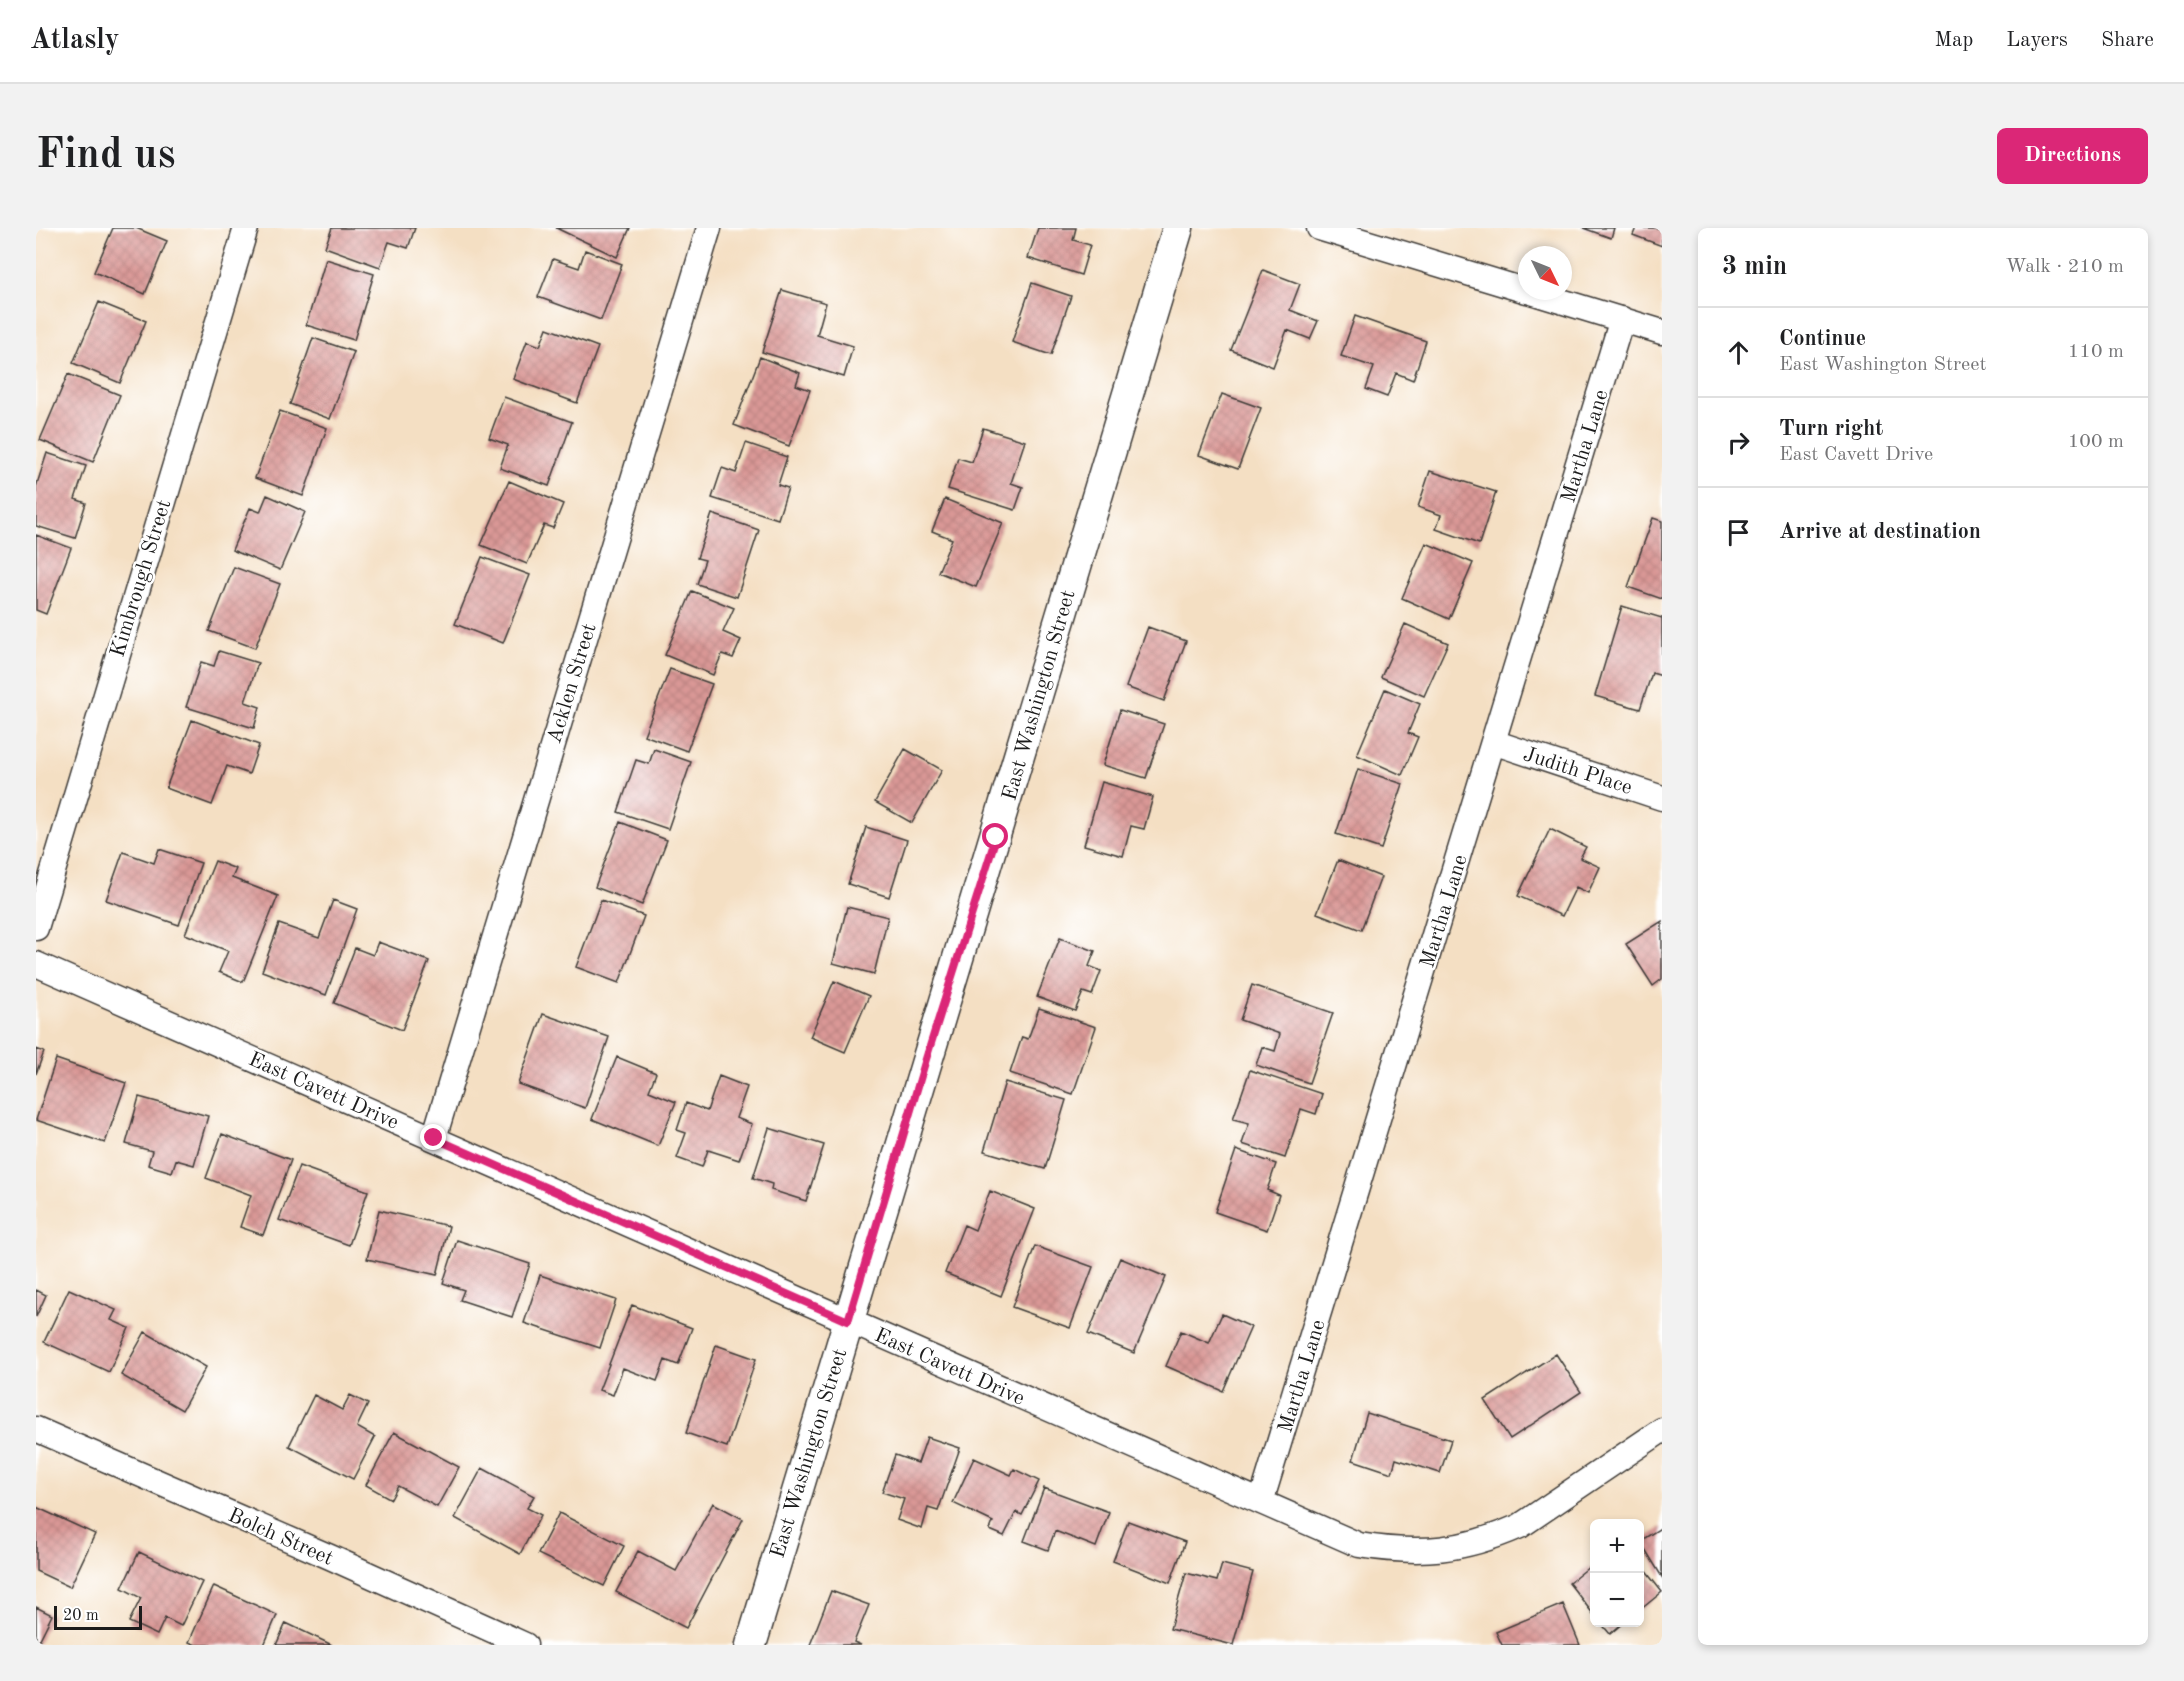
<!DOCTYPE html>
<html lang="en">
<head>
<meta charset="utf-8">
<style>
	:root { --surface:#fff; --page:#f2f2f2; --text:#202124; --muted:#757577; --line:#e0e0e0; --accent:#db2777 }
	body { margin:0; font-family:"Old Standard TT",serif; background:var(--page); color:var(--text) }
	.controls { position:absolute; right:18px; bottom:18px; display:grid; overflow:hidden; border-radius:9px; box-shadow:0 3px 9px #0003 }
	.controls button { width:54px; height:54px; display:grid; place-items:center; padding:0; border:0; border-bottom:2px solid var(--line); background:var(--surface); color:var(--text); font:30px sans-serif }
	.compass { position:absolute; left:1482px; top:18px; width:54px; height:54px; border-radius:50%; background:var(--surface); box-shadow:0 3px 9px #0003; rotate:133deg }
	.scale { position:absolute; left:18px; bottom:15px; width:88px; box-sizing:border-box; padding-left:6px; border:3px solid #1c1c1c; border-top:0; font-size:16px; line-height:21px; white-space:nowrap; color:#1c1c1c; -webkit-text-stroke:4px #fff; paint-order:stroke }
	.stop { position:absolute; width:18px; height:18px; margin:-14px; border:4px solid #db2777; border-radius:50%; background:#fff }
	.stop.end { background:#db2777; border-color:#fff; box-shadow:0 2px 6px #0008 }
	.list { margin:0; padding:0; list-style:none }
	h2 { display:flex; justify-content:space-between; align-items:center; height:78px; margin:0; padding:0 24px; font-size:26px }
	h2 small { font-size:20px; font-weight:400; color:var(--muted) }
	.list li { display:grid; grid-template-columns:39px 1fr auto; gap:18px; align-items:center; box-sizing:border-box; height:90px; padding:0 24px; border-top:2px solid var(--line) }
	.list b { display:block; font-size:22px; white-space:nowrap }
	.list p { margin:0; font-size:20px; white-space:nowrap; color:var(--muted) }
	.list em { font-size:20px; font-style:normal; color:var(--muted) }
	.icon { flex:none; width:33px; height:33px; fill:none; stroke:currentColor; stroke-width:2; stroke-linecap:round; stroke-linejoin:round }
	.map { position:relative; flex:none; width:1626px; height:1417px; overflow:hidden; border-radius:9px }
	header { display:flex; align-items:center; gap:36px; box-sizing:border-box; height:84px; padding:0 30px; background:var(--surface); border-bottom:2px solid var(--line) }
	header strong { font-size:28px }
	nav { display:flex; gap:33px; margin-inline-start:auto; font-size:21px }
	.intro { display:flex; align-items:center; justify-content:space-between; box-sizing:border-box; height:144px; padding:0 36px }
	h1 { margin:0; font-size:42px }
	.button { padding:15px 27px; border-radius:9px; background:var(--accent); color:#fff; font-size:21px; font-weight:700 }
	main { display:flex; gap:36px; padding:0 36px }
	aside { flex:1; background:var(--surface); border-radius:9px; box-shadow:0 3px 9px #0003 }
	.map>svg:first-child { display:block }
	.building { fill:url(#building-cross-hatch) }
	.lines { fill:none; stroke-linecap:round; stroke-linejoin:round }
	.minor-casing { stroke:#3c3935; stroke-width:27 }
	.tertiary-casing { stroke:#3c3935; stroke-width:33 }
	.minor { stroke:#fff; stroke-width:24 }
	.tertiary { stroke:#fff; stroke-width:30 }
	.route { stroke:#db2777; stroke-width:8 }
	.labels { text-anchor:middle; stroke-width:5; stroke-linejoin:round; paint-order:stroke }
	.street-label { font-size:21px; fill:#1c1c1c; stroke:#fff }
</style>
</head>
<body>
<header>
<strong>Atlasly</strong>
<nav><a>Map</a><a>Layers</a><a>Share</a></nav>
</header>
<div class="intro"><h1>Find us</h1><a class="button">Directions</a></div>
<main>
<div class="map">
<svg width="1626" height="1417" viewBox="0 0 1626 1417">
	<defs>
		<pattern id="building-cross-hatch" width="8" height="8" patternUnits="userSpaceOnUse" patternTransform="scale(1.5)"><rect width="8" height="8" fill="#da9896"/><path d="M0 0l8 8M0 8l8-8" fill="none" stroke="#ba8281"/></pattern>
	</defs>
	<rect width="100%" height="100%" fill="#fff"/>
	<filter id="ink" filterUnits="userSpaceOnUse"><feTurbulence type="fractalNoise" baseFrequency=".0167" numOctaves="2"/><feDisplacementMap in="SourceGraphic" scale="12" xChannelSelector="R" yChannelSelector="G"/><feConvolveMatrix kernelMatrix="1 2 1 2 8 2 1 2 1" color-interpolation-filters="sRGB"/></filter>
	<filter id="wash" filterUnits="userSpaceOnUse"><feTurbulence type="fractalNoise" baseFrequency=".008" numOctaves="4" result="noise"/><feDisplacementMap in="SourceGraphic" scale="24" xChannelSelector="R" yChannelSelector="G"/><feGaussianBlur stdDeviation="1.35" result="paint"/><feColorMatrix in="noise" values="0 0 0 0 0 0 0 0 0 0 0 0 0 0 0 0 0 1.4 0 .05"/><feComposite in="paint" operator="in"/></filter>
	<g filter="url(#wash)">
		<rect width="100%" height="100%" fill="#f4dfc3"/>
		<g id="blocks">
			<!-- building -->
			<path class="building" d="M 77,0 L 100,0 L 131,13 L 109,66 L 58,44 Z
				M 296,0 L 379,0 L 372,20 L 353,14 L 344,39 L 289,19 Z
				M 520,0 L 594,0 L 581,29 Z
				M 1002,0 L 1040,0 L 1037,12 L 1054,17 L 1045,47 L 992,30 Z
				M 1547,0 L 1578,0 L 1575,10 Z
				M 1600,0 L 1626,0 L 1626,18 L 1597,7 Z
				M 549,22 L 586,36 L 565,92 L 502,69 L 517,31 L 543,40 Z
				M 290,31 L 338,46 L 318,112 L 270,97 Z
				M 1227,42 L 1264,56 L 1254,82 L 1282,93 L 1274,111 L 1251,102 L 1237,139 L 1195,122 Z
				M 996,55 L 1035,68 L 1015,127 L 976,114 Z
				M 746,62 L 790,75 L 781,107 L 817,118 L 808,149 L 726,124 Z
				M 63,74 L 110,93 L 84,155 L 37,135 Z
				M 1319,88 L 1390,113 L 1377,152 L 1360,145 L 1351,169 L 1330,161 L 1338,139 L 1305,128 Z
				M 511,100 L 562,119 L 541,175 L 477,151 L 491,113 L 504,118 Z
				M 277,110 L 318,124 L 294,191 L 254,176 Z
				M 724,129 L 764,145 L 760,157 L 774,162 L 753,218 L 698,197 Z
				M 32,146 L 84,167 L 57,234 L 4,212 Z
				M 1186,166 L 1225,180 L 1202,241 L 1163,227 Z
				M 468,169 L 536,194 L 513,258 L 464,240 L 472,217 L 453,210 Z
				M 244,183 L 291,200 L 267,268 L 219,250 Z
				M 947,200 L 989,213 L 975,255 L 987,259 L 979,282 L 912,261 L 922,230 L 936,234 Z
				M 710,215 L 751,229 L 742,257 L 752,260 L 742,291 L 676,270 L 686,240 L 700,245 Z
				M 11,225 L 50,238 L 39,271 L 50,275 L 39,310 L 0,298 L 0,259 Z
				M 1394,243 L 1460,264 L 1443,316 L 1400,301 L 1405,287 L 1382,279 Z
				M 473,253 L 527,276 L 517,300 L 508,297 L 491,336 L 445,317 Z
				M 231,267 L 269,284 L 244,342 L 196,322 L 214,280 L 224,284 Z
				M 909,271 L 967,295 L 940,359 L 902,344 L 916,311 L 896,303 Z
				M 676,286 L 723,302 L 701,369 L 661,356 L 669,332 L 661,330 Z
				M 1617,290 L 1626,293 L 1626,371 L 1592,359 Z
				M 0,307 L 35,320 L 10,386 L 0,382 Z
				M 1390,315 L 1437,335 L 1413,391 L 1366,370 Z
				M 446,329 L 494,347 L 467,415 L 419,396 Z
				M 198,339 L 244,356 L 219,420 L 173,403 Z
				M 656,363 L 698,380 L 687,404 L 705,412 L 697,430 L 686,426 L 677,447 L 629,427 Z
				M 1586,378 L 1626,390 L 1626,448 L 1616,445 L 1604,481 L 1559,468 Z
				M 1369,396 L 1412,415 L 1388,468 L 1345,449 Z
				M 1112,399 L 1150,413 L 1128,473 L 1090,459 Z
				M 183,423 L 222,435 L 209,474 L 224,479 L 218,500 L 150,479 L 165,434 L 178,438 Z
				M 634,441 L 676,456 L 651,523 L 608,507 Z
				M 1349,461 L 1384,476 L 1372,505 L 1382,509 L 1366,547 L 1321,527 Z
				M 1084,482 L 1128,496 L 1110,550 L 1067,537 Z
				M 156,492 L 223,517 L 213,546 L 191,538 L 176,577 L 130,560 Z
				M 618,521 L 655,534 L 632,601 L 582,584 L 600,532 L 613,536 Z
				M 869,521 L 906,542 L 876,595 L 839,574 Z
				M 1322,541 L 1367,556 L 1345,621 L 1300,606 Z
				M 1066,554 L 1117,569 L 1108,601 L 1095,598 L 1087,628 L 1048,617 Z
				M 584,594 L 631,612 L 606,677 L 559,659 Z
				M 830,599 L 871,612 L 853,669 L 812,656 Z
				M 1514,601 L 1550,619 L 1544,630 L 1564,639 L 1552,665 L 1540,659 L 1526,688 L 1482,668 Z
				M 123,621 L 165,635 L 143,697 L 70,672 L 87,624 L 118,635 Z
				M 1302,632 L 1345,649 L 1325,702 L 1281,685 Z
				M 179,633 L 200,641 L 196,650 L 242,668 L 207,754 L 183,744 L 192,723 L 149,706 Z
				M 297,672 L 321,681 L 290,767 L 226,743 L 243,696 L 283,710 Z
				M 565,672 L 608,688 L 583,755 L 540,739 Z
				M 811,679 L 852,689 L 838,746 L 797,735 Z
				M 1626,693 L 1626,751 L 1617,758 L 1590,716 Z
				M 1024,710 L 1059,723 L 1053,738 L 1065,743 L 1056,767 L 1047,764 L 1039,783 L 1001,769 Z
				M 342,714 L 393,733 L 366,802 L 298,775 L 319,720 L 337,727 Z
				M 798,753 L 833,768 L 809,824 L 774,809 Z
				M 1216,757 L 1297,785 L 1273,855 L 1220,837 L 1226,819 L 1239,823 L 1244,806 L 1204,792 Z
				M 1003,780 L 1060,799 L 1037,866 L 974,845 L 986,809 L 992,811 Z
				M 507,786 L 573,809 L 549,880 L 482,856 Z
				M 0,821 L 8,824 L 0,846 Z
				M 581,829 L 620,845 L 613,863 L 640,874 L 622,918 L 556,891 Z
				M 20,831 L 90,855 L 69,915 L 0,892 Z
				M 1214,842 L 1286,866 L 1280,886 L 1265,881 L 1249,930 L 1206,916 L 1213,895 L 1197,891 Z
				M 683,848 L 711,859 L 700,890 L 716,896 L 703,932 L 672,922 L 666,939 L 641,930 L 650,905 L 641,902 L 650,875 L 671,883 Z
				M 969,854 L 1030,872 L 1009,941 L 948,923 Z
				M 103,869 L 172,888 L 158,937 L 140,932 L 136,944 L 112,937 L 116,923 L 90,916 Z
				M 733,900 L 788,917 L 770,973 L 735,962 L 736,956 L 717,950 Z
				M 186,906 L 255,932 L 227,1007 L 204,999 L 215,967 L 170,950 Z
				M 1200,922 L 1240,936 L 1231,962 L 1243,967 L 1231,1002 L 1179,984 Z
				M 263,938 L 332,963 L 313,1017 L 243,992 Z
				M 954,963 L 999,981 L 965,1068 L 909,1045 L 928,997 L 939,1002 Z
				M 343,982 L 413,998 L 401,1047 L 331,1031 Z
				M 421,1012 L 494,1036 L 476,1089 L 424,1072 L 428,1062 L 407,1055 Z
				M 999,1018 L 1057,1039 L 1034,1100 L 976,1079 Z
				M 1084,1030 L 1130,1049 L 1098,1125 L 1052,1106 Z
				M 504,1047 L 580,1072 L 564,1120 L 488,1095 Z
				M 33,1061 L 80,1082 L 75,1092 L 93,1100 L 73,1144 L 8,1114 Z
				M 0,1062 L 10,1067 L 0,1089 Z
				M 596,1077 L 656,1100 L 642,1137 L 629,1132 L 621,1153 L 587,1140 L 577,1167 L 563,1162 Z
				M 1186,1086 L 1215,1099 L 1187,1163 L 1130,1138 L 1145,1103 L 1173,1115 Z
				M 109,1104 L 170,1139 L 146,1182 L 85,1147 Z
				M 680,1117 L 720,1131 L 691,1219 L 650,1205 Z
				M 1520,1126 L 1545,1164 L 1474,1211 L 1449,1172 Z
				M 278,1167 L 306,1182 L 314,1167 L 332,1176 L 321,1199 L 339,1209 L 317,1251 L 253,1218 Z
				M 1331,1185 L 1415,1212 L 1404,1245 L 1360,1231 L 1356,1245 L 1317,1232 Z
				M 358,1204 L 423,1239 L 401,1279 L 362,1258 L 355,1271 L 330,1257 Z
				M 891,1209 L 924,1220 L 902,1283 L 892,1280 L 886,1301 L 861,1292 L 868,1271 L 846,1264 L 859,1227 L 882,1235 Z
				M 938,1230 L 975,1247 L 978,1241 L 1003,1253 L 986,1287 L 980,1284 L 968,1308 L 954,1302 L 957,1294 L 917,1275 Z
				M 446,1240 L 498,1268 L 491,1280 L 505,1287 L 484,1326 L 419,1290 Z
				M 1008,1260 L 1073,1284 L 1060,1319 L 1019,1303 L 1012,1322 L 988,1313 Z
				M 677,1275 L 707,1291 L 650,1400 L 580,1364 L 602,1323 L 640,1343 Z
				M 0,1279 L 59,1306 L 34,1359 L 0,1343 Z
				M 523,1285 L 588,1318 L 568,1358 L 502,1326 Z
				M 1092,1293 L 1149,1314 L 1134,1355 L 1077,1333 Z
				M 1626,1299 L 1626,1349 L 1604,1313 Z
				M 103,1324 L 166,1354 L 145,1398 L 129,1390 L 121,1407 L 93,1394 L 105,1370 L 86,1360 Z
				M 1186,1336 L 1217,1344 L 1197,1417 L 1134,1401 L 1150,1345 L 1181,1353 Z
				M 1604,1336 L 1626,1364 L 1604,1382 Z
				M 1553,1339 L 1558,1346 L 1558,1387 L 1533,1355 Z
				M 178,1358 L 241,1387 L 228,1417 L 160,1417 L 153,1414 Z
				M 795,1363 L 833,1377 L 818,1414 L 825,1417 L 774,1417 Z
				M 1527,1376 L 1544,1417 L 1466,1417 L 1460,1404 Z
				M 0,1379 L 16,1387 L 1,1417 L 0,1417 Z
				M 1564,1394 L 1588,1394 L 1574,1406 Z
				M 250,1395 L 296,1417 L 240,1417 Z"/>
		</g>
	</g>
	<g filter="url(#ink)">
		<use href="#blocks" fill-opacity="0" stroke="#3c3935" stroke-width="1.5"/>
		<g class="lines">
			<defs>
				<path id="minor" d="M 1283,0 L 1491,63
					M 1492,63 L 1626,104
					M 1457,514 L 1626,570
					M 0,700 L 210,0
					M 0,736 L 1323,1317 C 1385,1327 1427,1323 1484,1298 L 1626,1202
					M 398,910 L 673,0
					M 0,1201 L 294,1329 L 489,1417
					M 1225,1274 L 1586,91"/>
				<path id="tertiary" d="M 715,1417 L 1142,0"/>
			</defs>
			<!-- minor casing -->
			<use href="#minor" class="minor-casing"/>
			<!-- tertiary casing -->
			<use href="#tertiary" class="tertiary-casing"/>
			<!-- minor -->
			<use href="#minor" class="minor"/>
			<!-- tertiary -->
			<use href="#tertiary" class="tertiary"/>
		</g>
	</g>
	<g class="lines" filter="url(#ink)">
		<!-- route -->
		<path class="route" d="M 398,910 L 812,1093 L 890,831 L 960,609"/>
	</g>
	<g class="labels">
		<!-- street labels -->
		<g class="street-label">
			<text transform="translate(1548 218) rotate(-73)" y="7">Martha Lane</text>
			<text transform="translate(104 350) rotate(-73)" y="7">Kimbrough Street</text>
			<text transform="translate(535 455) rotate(-73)" y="7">Acklen Street</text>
			<text transform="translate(1002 467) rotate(-74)" y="7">East Washington Street</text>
			<text transform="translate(1542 542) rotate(18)" y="7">Judith Place</text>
			<text transform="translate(1407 683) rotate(-73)" y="7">Martha Lane</text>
			<text transform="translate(288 862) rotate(24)" y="7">East Cavett Drive</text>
			<text transform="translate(914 1138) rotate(24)" y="7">East Cavett Drive</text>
			<text transform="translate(1265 1148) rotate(-73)" y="7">Martha Lane</text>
			<text transform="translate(772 1225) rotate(-73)" y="7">East Washington Street</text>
			<text transform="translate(245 1308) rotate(24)" y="7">Bolch Street</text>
		</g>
	</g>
</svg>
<div class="controls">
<button>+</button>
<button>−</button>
</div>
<svg class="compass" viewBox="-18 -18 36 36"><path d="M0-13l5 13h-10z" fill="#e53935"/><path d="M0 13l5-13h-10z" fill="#757577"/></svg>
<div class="scale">20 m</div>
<div class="stop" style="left:960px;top:609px"></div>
<div class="stop end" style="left:398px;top:910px"></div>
</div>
<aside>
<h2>3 min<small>Walk · 210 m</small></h2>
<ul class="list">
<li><svg class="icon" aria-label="ahead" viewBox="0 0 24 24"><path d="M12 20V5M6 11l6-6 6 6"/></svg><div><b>Continue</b><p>East Washington Street</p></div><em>110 m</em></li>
<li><svg class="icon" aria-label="right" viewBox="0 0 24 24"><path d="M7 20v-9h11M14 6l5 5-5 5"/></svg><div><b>Turn right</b><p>East Cavett Drive</p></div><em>100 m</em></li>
<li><svg class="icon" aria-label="arrive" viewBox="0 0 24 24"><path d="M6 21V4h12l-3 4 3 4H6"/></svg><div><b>Arrive at destination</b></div></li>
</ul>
</aside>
</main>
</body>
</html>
